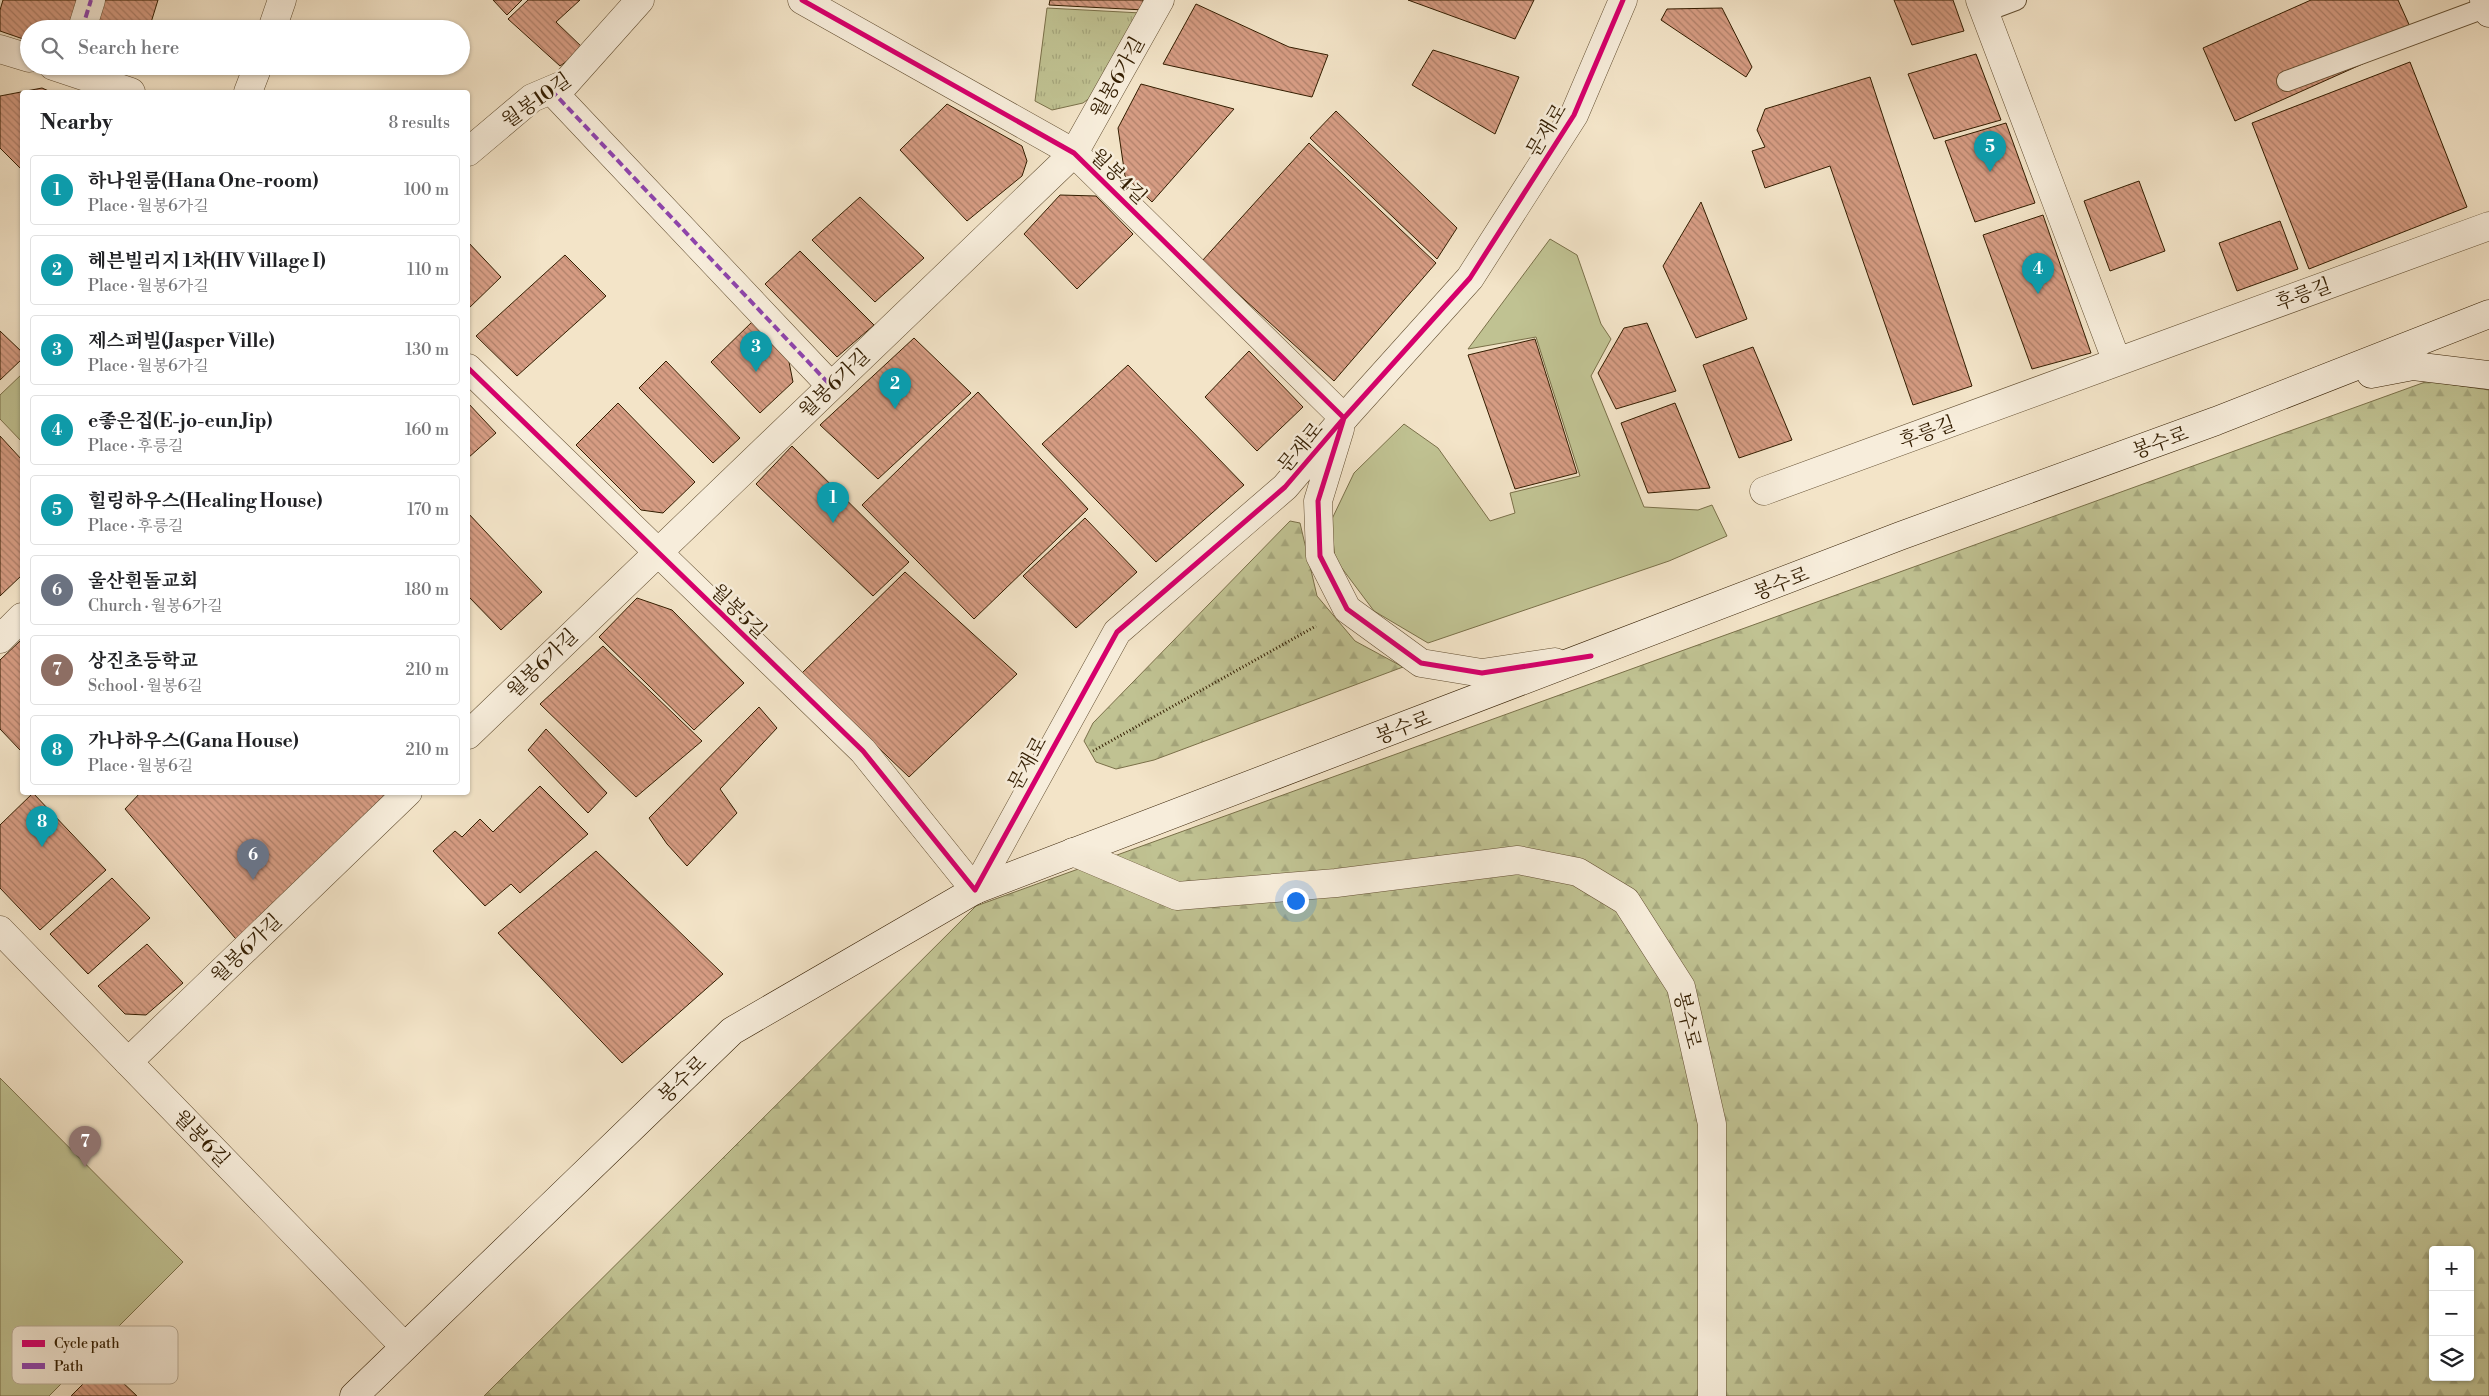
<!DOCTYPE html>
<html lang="en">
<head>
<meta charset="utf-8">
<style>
	:root { --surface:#fff; --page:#f2f2f2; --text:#202124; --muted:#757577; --line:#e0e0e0; --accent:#8f2418 }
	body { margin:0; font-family:"Libre Bodoni","Noto Serif KR",serif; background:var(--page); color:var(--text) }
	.controls { position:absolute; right:15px; bottom:15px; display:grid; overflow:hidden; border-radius:5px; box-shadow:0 1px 4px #0004 }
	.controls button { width:45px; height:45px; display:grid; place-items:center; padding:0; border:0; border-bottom:1px solid var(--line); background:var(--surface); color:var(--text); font:25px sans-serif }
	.you { position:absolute; left:1295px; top:900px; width:18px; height:18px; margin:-12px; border:4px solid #fff; border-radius:50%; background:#1a73e8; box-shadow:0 0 0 8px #1a73e833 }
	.badge { display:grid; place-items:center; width:32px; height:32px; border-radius:50%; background:var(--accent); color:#fff; font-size:16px; font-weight:700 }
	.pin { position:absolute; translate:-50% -41px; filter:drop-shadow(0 1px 2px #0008) }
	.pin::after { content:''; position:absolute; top:26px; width:18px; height:15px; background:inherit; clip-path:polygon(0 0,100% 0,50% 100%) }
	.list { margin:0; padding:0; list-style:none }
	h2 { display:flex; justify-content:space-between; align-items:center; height:65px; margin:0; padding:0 20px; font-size:21px }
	h2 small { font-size:16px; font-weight:400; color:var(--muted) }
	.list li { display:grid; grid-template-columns:32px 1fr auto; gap:15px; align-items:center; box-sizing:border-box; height:70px; margin:0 10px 10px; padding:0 10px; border:1px solid var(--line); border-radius:5px }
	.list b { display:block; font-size:19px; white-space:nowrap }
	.list p { margin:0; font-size:16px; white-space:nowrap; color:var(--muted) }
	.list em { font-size:16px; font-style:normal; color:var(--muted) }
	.icon { flex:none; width:28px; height:28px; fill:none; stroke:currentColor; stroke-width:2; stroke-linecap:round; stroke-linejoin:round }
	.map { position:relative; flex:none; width:2489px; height:1396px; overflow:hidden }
	.search { position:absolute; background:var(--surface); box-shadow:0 1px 4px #0004; left:20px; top:20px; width:450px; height:55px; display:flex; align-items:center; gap:12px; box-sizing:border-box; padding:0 18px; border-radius:28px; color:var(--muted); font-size:19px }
	.panel { position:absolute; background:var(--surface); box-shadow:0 1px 4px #0004; left:20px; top:90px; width:450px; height:705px; border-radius:5px }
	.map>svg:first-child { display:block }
	.green { fill:#c0c292; stroke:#7a7049 }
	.forest { fill:url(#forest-firs); stroke:#7a7049; fill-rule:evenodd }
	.park { fill:url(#park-tufts); stroke:#7a7049 }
	.building { fill:url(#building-back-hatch); stroke:#331d00 }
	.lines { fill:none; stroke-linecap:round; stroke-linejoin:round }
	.service-casing { stroke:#634f32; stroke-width:22 }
	.minor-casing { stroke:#634f32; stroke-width:29 }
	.tertiary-casing { stroke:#634f32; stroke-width:29 }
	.secondary-casing { stroke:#331d00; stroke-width:29 }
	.path { stroke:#331d00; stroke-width:3; stroke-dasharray:1 2.5; stroke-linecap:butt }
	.service { stroke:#f7eddb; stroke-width:20 }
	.minor { stroke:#f7eddb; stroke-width:28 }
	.tertiary { stroke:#f7eddb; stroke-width:28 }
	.secondary { stroke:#f7eddb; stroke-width:28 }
	.quiet { stroke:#8e44ad; stroke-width:4; stroke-dasharray:8 4; stroke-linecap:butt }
	.cycleway-casing { stroke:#f7eddb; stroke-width:8 }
	.cycleway { stroke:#d6006c; stroke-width:5 }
	.labels { text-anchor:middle; stroke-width:5; stroke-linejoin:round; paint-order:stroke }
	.street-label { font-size:20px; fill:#331d00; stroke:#f7eddb }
	.key { fill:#f7eddb; stroke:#bcaf99; stroke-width:1 }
	.key-label { font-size:14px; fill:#331d00 }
</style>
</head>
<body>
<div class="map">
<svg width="2489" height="1396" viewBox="0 0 2489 1396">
	<defs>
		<pattern id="forest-firs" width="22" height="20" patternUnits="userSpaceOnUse" patternTransform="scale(1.25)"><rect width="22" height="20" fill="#c0c292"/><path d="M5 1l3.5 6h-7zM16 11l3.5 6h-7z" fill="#a5a67c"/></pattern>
		<pattern id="park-tufts" width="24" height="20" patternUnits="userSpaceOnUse" patternTransform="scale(1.25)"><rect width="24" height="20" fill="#c0c292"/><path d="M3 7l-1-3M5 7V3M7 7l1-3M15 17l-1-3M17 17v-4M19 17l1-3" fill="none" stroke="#a5a67c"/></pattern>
		<pattern id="building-back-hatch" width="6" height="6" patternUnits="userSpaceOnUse" patternTransform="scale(1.25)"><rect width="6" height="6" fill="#d69c83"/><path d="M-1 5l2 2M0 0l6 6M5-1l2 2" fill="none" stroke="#ae7f69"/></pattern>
	</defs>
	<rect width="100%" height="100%" fill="#f3e4c8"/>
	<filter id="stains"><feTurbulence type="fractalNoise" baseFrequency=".004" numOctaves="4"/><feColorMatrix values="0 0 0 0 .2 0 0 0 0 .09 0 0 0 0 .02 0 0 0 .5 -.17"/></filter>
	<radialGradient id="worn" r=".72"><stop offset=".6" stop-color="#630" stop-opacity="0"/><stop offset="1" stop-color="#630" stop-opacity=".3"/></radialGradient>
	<!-- green -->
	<path class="green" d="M 1550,239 L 1577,255 L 1601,324 L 1611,339 L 1591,376 L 1644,507 L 1698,510 L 1712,505 L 1727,536 L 1669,561 L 1428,643 L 1374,611 L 1335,559 L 1331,521 L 1354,473 L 1404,424 L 1438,448 L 1490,521 L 1515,513 L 1510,493 L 1580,476 L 1536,337 L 1468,349 Z
		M 22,374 L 22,442 L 0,419 L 0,395 Z
		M 0,1078 L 183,1262 L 49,1396 L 0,1396 Z"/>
	<!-- forest -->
	<path class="forest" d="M 2428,381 L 2489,390 L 2489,1396 L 484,1396 L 976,906 ZM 2433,1250 L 2470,1250 L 2470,1377 L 2433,1377 Z
		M 1290,521 L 1300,523 L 1317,596 L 1355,641 L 1403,667 L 1154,760 L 1116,769 L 1096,762 L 1084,741 L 1093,723 Z"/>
	<!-- park -->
	<path class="park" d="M 1047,8 L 1141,13 L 1095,94 L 1083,103 L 1052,110 L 1035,101 Z"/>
	<!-- building -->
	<path class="building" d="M 3,0 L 79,0 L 69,29 L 29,29 L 29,41 L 0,31 L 0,10 Z
		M 95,0 L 158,0 L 149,29 L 85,29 Z
		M 493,0 L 522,0 L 507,15 Z
		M 528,0 L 580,0 L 556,22 L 584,49 L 560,66 L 508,19 Z
		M 1050,0 L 1143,0 L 1144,10 L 1049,5 Z
		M 1408,0 L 1534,0 L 1515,39 Z
		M 1894,0 L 1953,0 L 1964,31 L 1912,45 Z
		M 2311,0 L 2398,0 L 2416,40 L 2235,121 L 2203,48 Z
		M 1196,4 L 1289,47 L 1328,55 L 1312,97 L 1163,64 Z
		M 1722,8 L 1752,67 L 1746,77 L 1661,20 L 1667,9 Z
		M 1433,50 L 1519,77 L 1495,134 L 1412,85 Z
		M 1976,54 L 2001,120 L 1934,139 L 1908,74 Z
		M 2410,62 L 2467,207 L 2309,269 L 2252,123 Z
		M 117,66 L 137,66 L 135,73 Z
		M 1870,77 L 1972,386 L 1913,405 L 1830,166 L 1765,188 L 1752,151 L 1765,147 L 1757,130 L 1765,109 Z
		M 1141,84 L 1234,109 L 1152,202 L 1125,176 L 1118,128 Z
		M 42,88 L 51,92 L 22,92 L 22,170 L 0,148 L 0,96 Z
		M 947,104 L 1022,146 L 1027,161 L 1022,176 L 967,221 L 900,150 Z
		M 1336,111 L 1457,228 L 1437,259 L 1310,138 Z
		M 2006,123 L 2035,203 L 1975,222 L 1945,141 Z
		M 1309,143 L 1436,263 L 1334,381 L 1202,261 Z
		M 2139,181 L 2165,251 L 2110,271 L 2084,201 Z
		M 1060,195 L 1096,196 L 1133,234 L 1077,289 L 1024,234 Z
		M 860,197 L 924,258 L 875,302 L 812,240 Z
		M 1701,202 L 1747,319 L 1696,338 L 1663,266 Z
		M 2043,215 L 2091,353 L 2032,369 L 1983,235 Z
		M 2280,221 L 2298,269 L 2237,291 L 2219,243 Z
		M 468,242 L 501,277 L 468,309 Z
		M 800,251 L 874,325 L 837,357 L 765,284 Z
		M 565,255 L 606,296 L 517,376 L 476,336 Z
		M 754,320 L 788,357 L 793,382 L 760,413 L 711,362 Z
		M 1647,323 L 1676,391 L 1616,409 L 1598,373 L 1624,328 Z
		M 0,331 L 22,352 L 22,359 L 0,380 Z
		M 914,338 L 971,393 L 878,479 L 820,425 Z
		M 1535,339 L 1577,473 L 1515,489 L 1468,355 Z
		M 1753,347 L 1792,440 L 1739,458 L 1703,365 Z
		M 1249,351 L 1303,407 L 1257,451 L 1205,397 Z
		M 666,361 L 740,438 L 713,463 L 639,388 Z
		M 1128,365 L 1244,485 L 1156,562 L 1042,444 Z
		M 978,392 L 1088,509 L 974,619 L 862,505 Z
		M 468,403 L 496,433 L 468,458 Z
		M 618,403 L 695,482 L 663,513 L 641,510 L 576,445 Z
		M 1675,403 L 1710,488 L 1648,493 L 1621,423 Z
		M 0,436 L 22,460 L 22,575 L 0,596 Z
		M 792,446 L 909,562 L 873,596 L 756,484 Z
		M 468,513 L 542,592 L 501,630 L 468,596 Z
		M 1085,518 L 1137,572 L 1076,628 L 1023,576 Z
		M 905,572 L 1017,674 L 909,777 L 801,674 Z
		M 637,598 L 672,610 L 744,683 L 694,730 L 599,637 Z
		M 22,639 L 22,748 L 20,750 L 0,729 L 0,660 Z
		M 603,646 L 702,741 L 636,797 L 540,704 Z
		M 759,707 L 777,728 L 720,789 L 737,813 L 687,866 L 667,844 L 649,818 Z
		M 546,729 L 607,793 L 588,813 L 528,750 Z
		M 540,786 L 588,834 L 520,893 L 511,884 L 485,906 L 433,851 L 455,831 L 462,837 L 480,819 L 493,832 Z
		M 141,792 L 410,792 L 247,952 L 125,809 Z
		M 33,793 L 106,870 L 40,930 L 0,888 L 0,825 Z
		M 596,851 L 723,974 L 622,1063 L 498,933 Z
		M 112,878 L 150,918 L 88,974 L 50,934 Z
		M 147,944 L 183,983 L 146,1015 L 125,1014 L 98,986 Z
		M 103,1364 L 137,1396 L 71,1396 Z"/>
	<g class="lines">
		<defs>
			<path id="service" d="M 1984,12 L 2016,0
				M 2287,81 L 2487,7"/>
			<path id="minor" d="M 802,0 L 1074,153 L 1344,418
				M 1980,0 L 2117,362
				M 82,29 L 91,0
				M 272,29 L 282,0
				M 0,49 L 29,58
				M 53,66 L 131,92
				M 551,90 L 831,386
				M 248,92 L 258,66
				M 468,152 L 532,98 L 565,84 L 640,0
				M 468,368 L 863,751 L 975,890
				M 1764,491 L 2489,226
				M 0,639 L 22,617
				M 468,735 L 1074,153 L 1160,0
				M 1073,852 L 1177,896 L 1336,883 L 1518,860 L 1578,872 L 1626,901 L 1681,987 L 1712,1124 L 1712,1396
				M 128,1062 L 408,792"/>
			<path id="tertiary" d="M 1340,429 L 1318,501 L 1320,556 L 1347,609 L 1421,663 L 1482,673 L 1555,662
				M 975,890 L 1117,632 L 1285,487 L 1344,418 L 1470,278 L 1574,115 L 1623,0
				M 0,930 L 404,1346"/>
			<path id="secondary" d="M 2484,0 L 2489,13
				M 2371,374 L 2413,366 L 2489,375
				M 354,1396 L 732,1031 L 975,890 L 1900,536 L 2216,421 L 2489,314"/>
		</defs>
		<!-- service casing -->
		<use href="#service" class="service-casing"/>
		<!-- minor casing -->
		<use href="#minor" class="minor-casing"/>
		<!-- tertiary casing -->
		<use href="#tertiary" class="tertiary-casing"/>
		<!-- secondary casing -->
		<use href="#secondary" class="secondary-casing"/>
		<!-- path -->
		<path class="path" d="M 1093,751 L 1316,626"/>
		<!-- service -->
		<use href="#service" class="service"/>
		<!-- minor -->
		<use href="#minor" class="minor"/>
		<!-- tertiary -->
		<use href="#tertiary" class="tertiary"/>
		<!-- secondary -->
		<use href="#secondary" class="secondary"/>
		<!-- quiet -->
		<path class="quiet" d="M 82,29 L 91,0
			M 68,71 L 70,66
			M 551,90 L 831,386"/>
		<defs>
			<path id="cycleway" d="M 802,0 L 1074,153 L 1344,418 L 1318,501 L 1320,556 L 1347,609 L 1421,663 L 1482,673 L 1591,656
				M 468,368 L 863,751 L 975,890 L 1117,632 L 1285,487 L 1344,418 L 1470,278 L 1574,115 L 1623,0"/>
		</defs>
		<!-- cycleway casing -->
		<use href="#cycleway" class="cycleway-casing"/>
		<!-- cycleway -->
		<use href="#cycleway" class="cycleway"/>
	</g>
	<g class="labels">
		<!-- street labels -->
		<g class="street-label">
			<text transform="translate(1117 77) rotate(-61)" y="7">월봉6가길</text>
			<text transform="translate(536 100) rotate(-35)" y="7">월봉10길</text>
			<text transform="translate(1546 130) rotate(-59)" y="7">문재로</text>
			<text transform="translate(1119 176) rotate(44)" y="7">월봉4길</text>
			<text transform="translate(2303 294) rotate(-20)" y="7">후릉길</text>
			<text transform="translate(834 383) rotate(-44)" y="7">월봉6가길</text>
			<text transform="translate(1927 432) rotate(-20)" y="7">후릉길</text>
			<text transform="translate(2160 442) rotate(-20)" y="7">봉수로</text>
			<text transform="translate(1300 447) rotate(-50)" y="7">문재로</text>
			<text transform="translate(1781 583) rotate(-21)" y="7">봉수로</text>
			<text transform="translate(739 611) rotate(44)" y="7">월봉5길</text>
			<text transform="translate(542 663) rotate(-44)" y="7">월봉6가길</text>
			<text transform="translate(1403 727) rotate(-21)" y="7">봉수로</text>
			<text transform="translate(1027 763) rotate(-61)" y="7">문재로</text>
			<text transform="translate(246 948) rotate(-44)" y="7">월봉6가길</text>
			<text transform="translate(1688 1020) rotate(76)" y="7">봉수로</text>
			<text transform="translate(682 1079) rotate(-44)" y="7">봉수로</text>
			<text transform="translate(202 1138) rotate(46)" y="7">월봉6길</text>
		</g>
	</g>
	<!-- legend -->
	<rect x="12" y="1326" width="166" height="58" rx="8" class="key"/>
	<rect x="22" y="1340" width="23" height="7" fill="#d6006c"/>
	<rect x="22" y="1363" width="23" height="6" fill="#8e44ad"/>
	<g class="key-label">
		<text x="54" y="1348">Cycle path</text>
		<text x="54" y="1371">Path</text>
	</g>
	<rect width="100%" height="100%" filter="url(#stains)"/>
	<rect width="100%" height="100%" fill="url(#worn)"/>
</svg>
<div class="controls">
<button>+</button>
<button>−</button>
<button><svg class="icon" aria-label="layers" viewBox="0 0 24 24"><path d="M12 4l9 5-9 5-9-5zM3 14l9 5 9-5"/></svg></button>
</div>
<div class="you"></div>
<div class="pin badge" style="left:833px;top:523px;background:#0f9aa8">1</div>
<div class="pin badge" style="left:895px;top:409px;background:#0f9aa8">2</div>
<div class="pin badge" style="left:756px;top:372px;background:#0f9aa8">3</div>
<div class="pin badge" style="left:2038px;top:294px;background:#0f9aa8">4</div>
<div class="pin badge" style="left:1990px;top:172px;background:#0f9aa8">5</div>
<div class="pin badge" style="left:253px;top:880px;background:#6b7280">6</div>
<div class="pin badge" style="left:85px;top:1167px;background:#8d6e63">7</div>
<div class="pin badge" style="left:42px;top:847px;background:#0f9aa8">8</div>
<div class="search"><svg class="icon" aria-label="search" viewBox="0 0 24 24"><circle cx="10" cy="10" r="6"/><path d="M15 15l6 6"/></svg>Search here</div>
<section class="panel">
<h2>Nearby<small>8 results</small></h2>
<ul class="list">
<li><span class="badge" style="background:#0f9aa8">1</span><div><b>하나원룸(Hana One-room)</b><p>Place · 월봉6가길</p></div><em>100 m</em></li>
<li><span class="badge" style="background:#0f9aa8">2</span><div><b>헤븐빌리지 1차(HV Village I)</b><p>Place · 월봉6가길</p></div><em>110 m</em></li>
<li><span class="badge" style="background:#0f9aa8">3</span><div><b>제스퍼빌(Jasper Ville)</b><p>Place · 월봉6가길</p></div><em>130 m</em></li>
<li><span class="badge" style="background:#0f9aa8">4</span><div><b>e좋은집(E-jo-eun Jip)</b><p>Place · 후릉길</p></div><em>160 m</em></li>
<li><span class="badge" style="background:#0f9aa8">5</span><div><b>힐링하우스(Healing House)</b><p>Place · 후릉길</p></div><em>170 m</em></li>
<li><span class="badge" style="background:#6b7280">6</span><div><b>울산흰돌교회</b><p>Church · 월봉6가길</p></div><em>180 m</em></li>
<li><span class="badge" style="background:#8d6e63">7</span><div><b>상진초등학교</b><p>School · 월봉6길</p></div><em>210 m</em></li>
<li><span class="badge" style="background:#0f9aa8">8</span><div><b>가나하우스(Gana House)</b><p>Place · 월봉6길</p></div><em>210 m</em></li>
</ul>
</section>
</div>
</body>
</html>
